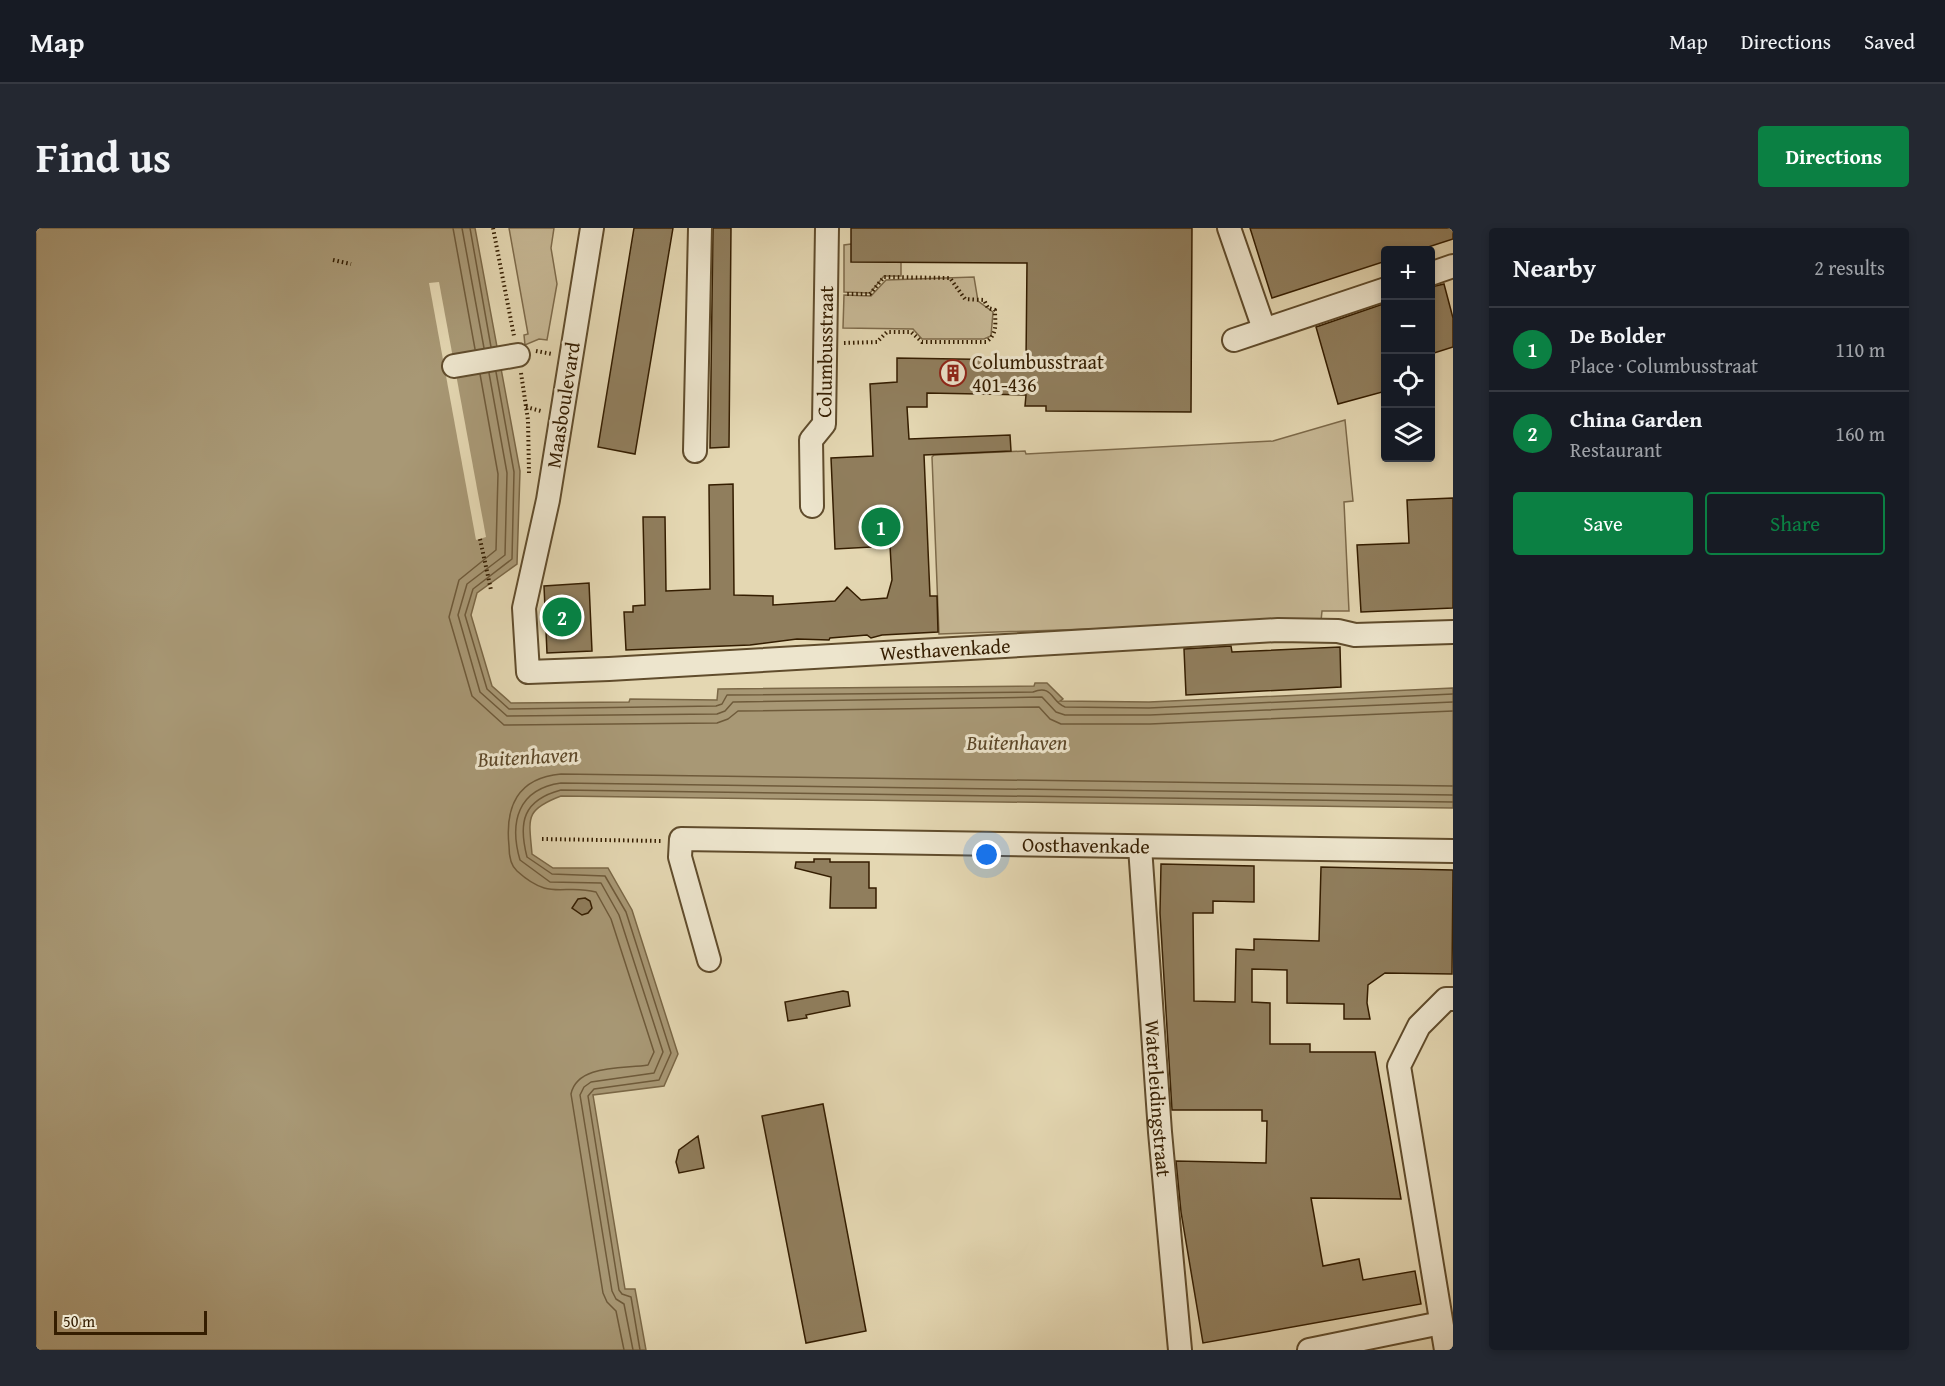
<!DOCTYPE html>
<html lang="en">
<head>
<meta charset="utf-8">
<style>
	:root { --surface:#171b24; --page:#242831; --text:#f1f3f6; --muted:#9ea1a6; --line:#363941; --accent:#0b8043 }
	body { margin:0; font-family:"Gentium Book Plus",serif; background:var(--page); color:var(--text) }
	.controls { position:absolute; right:18px; top:18px; display:grid; overflow:hidden; border-radius:6px; box-shadow:0 3px 9px #0003 }
	.controls button { width:54px; height:54px; display:grid; place-items:center; padding:0; border:0; border-bottom:2px solid var(--line); background:var(--surface); color:var(--text); font:30px sans-serif }
	.scale { position:absolute; left:18px; bottom:15px; width:153px; box-sizing:border-box; padding-left:6px; border:3px solid #341d00; border-top:0; font-size:16px; line-height:21px; white-space:nowrap; color:#341d00; -webkit-text-stroke:4px #ede5cd; paint-order:stroke }
	.you { position:absolute; left:951px; top:627px; width:21px; height:21px; margin:-15px; border:4px solid #fff; border-radius:50%; background:#1a73e8; box-shadow:0 0 0 9px #1a73e833 }
	.badge { display:grid; place-items:center; width:39px; height:39px; border-radius:50%; background:var(--accent); color:#fff; font-size:20px; font-weight:700 }
	.pin { position:absolute; translate:-50% -50%; border:3px solid #fff; box-shadow:0 2px 6px #0006 }
	.list { margin:0; padding:0; list-style:none }
	h2 { display:flex; justify-content:space-between; align-items:center; height:78px; margin:0; padding:0 24px; font-size:26px }
	h2 small { font-size:20px; font-weight:400; color:var(--muted) }
	.list li { display:grid; grid-template-columns:39px 1fr auto; gap:18px; align-items:center; box-sizing:border-box; height:84px; padding:0 24px; border-top:2px solid var(--line) }
	.list b { display:block; font-size:22px; white-space:nowrap }
	.list p { margin:0; font-size:20px; white-space:nowrap; color:var(--muted) }
	.list em { font-size:20px; font-style:normal; color:var(--muted) }
	.actions { display:flex; gap:12px; padding:18px 24px }
	.actions a { flex:1; padding:14px 0; border:2px solid var(--accent); border-radius:6px; text-align:center; font-size:21px; color:var(--accent) }
	.actions .main { background:var(--accent); color:#fff }
	.icon { flex:none; width:33px; height:33px; fill:none; stroke:currentColor; stroke-width:2; stroke-linecap:round; stroke-linejoin:round }
	.map { position:relative; flex:none; width:1417px; height:1122px; overflow:hidden; border-radius:6px }
	header { display:flex; align-items:center; gap:36px; box-sizing:border-box; height:84px; padding:0 30px; background:var(--surface); border-bottom:2px solid var(--line) }
	header strong { font-size:28px }
	nav { display:flex; gap:33px; margin-inline-start:auto; font-size:21px }
	.intro { display:flex; align-items:center; justify-content:space-between; box-sizing:border-box; height:144px; padding:0 36px }
	h1 { margin:0; font-size:42px }
	.button { padding:15px 27px; border-radius:6px; background:var(--accent); color:#fff; font-size:21px; font-weight:700 }
	main { display:flex; gap:36px; padding:0 36px }
	aside { flex:1; background:var(--surface); border-radius:6px; box-shadow:0 3px 9px #0003 }
	.map>svg:first-child { display:block }
	.green { fill:#c6b794; stroke:#7d6a4a; stroke-width:1.5 }
	.water { fill:#a89875; stroke:#7a6746; stroke-width:1.5 }
	.pier { fill:#e4d7b2 }
	.lines { fill:none; stroke-linecap:round; stroke-linejoin:round }
	.shore { stroke:#6e5a3a; stroke-width:1.5 }
	.building { fill:#907e5d; stroke:#341d00; stroke-width:1.5 }
	.minor-casing { stroke:#604c2c; stroke-width:26 }
	.path { stroke:#341d00; stroke-width:4; stroke-dasharray:1.5 3; stroke-linecap:butt }
	.minor { stroke:#ede5cd; stroke-width:22 }
	.labels { text-anchor:middle; stroke-width:6; stroke-linejoin:round; paint-order:stroke }
	.street-label { font-size:20px; fill:#341d00; stroke:#ede5cd }
	.poi-label { font-size:20px; fill:#341d00; stroke:#ede5cd; text-anchor:start }
	.water-label { font-size:21px; font-style:italic; fill:#5d4829; stroke:#ede5cd }
</style>
</head>
<body>
<header>
<strong>Map</strong>
<nav><a>Map</a><a>Directions</a><a>Saved</a></nav>
</header>
<div class="intro"><h1>Find us</h1><a class="button">Directions</a></div>
<main>
<div class="map">
<svg width="1417" height="1122" viewBox="0 0 1417 1122">
	<rect width="100%" height="100%" fill="#e4d7b2"/>
	<filter id="stains"><feTurbulence type="fractalNoise" baseFrequency=".00333" numOctaves="4"/><feColorMatrix values="0 0 0 0 .2 0 0 0 0 .09 0 0 0 0 .02 0 0 0 .5 -.17"/></filter>
	<radialGradient id="worn" r=".72"><stop offset=".6" stop-color="#630" stop-opacity="0"/><stop offset="1" stop-color="#630" stop-opacity=".3"/></radialGradient>
	<!-- green -->
	<path class="green" d="M 473,0 L 518,0 L 515,20 L 521,56 L 511,112 L 503,111 L 489,117 L 488,107 L 492,106 Z
		M 815,16 L 865,34 L 865,48 L 848,48 L 834,65 L 808,64 L 808,17 Z
		M 938,49 L 942,73 L 957,84 L 955,108 L 948,111 L 886,111 L 877,101 L 807,100 L 808,67 L 835,68 L 850,52 Z
		M 1309,192 L 1317,273 L 1308,274 L 1313,383 L 1286,383 L 1285,393 L 903,406 L 896,229 L 898,227 L 989,223 L 990,226 L 1237,213 Z"/>
	<!-- water -->
	<path class="water" d="M 0,0 L 439,0 L 484,243 L 481,336 L 441,365 L 435,387 L 456,458 L 475,475 L 593,474 L 594,471 L 681,472 L 682,461 L 998,458 L 999,455 L 1011,455 L 1027,471 L 1024,473 L 1113,474 L 1417,460 L 1417,580 L 525,568 C 488,582 493,590 496,626 L 517,640 L 572,640 L 596,682 L 642,826 L 628,858 L 557,867 L 589,1061 L 599,1061 L 610,1122 L 0,1122 Z"/>
	<!-- pier -->
	<path class="pier" d="M 403,54 L 450,309 L 440,312 L 393,55 Z"/>
	<g class="lines">
		<!-- shore -->
		<path class="shore" d="M 417,0 L 439,121
			M 426,0 L 448,120
			M 434,0 L 455,119
			M 460,144 L 478,244 L 476,331 L 437,361 L 429,387 L 451,461 L 473,481 L 680,478 L 686,476 L 691,467 L 997,464 C 1017,456 1015,474 1029,479 L 1113,480 L 1417,466
			M 453,145 L 471,245 L 469,327 L 431,356 L 422,387 L 444,464 L 471,488 L 681,486 L 689,483 L 697,474 L 1006,469 L 1020,484 L 1029,487 L 1114,487 L 1417,474
			M 444,146 L 462,246 L 460,322 L 423,352 L 413,389 L 436,468 L 468,497 L 681,495 L 692,491 L 702,483 L 1003,479 L 1014,491 L 1025,496 L 1114,496 L 1417,483
			M 588,1122 L 580,1083 L 571,1074 L 567,1065 L 535,866 C 541,836 588,841 612,837 L 618,824 L 575,691 L 560,664 C 527,655 515,674 481,643 C 474,637 473,627 473,618 C 469,579 481,550 525,546 L 1417,558
			M 597,1122 L 588,1076 L 580,1071 L 576,1063 L 544,867 L 548,859 L 555,854 L 618,845 L 627,824 L 583,687 L 565,655 L 514,654 L 484,632 C 473,594 482,561 525,555 L 1417,567
			M 604,1122 L 595,1069 L 586,1066 L 583,1062 L 552,868 L 558,861 L 623,852 L 635,825 L 590,684 L 569,648 L 516,646 L 491,629 C 482,594 487,572 525,562 L 1417,574"/>
	</g>
	<!-- building -->
	<path class="building" d="M 598,0 L 637,0 L 599,226 L 562,219 Z
		M 677,0 L 695,0 L 693,219 L 674,220 Z
		M 815,0 L 1156,0 L 1155,184 L 1010,183 L 1010,178 L 989,178 L 990,167 L 891,165 L 891,179 L 871,179 L 873,211 L 974,207 L 975,223 L 888,227 L 894,368 L 901,368 L 902,404 L 846,407 L 835,410 L 831,407 L 794,410 L 793,412 L 761,411 L 714,417 L 590,422 L 588,384 L 597,384 L 597,378 L 609,377 L 607,289 L 629,289 L 630,363 L 674,361 L 673,257 L 697,256 L 698,367 L 737,368 L 737,377 L 799,373 L 811,359 L 825,372 L 851,370 L 856,352 L 854,318 L 799,321 L 795,230 L 837,228 L 834,156 L 861,154 L 861,130 L 990,132 L 991,35 L 815,34 Z
		M 1214,0 L 1417,0 L 1417,11 L 1383,22 L 1350,22 L 1350,33 L 1236,70 Z
		M 1408,56 L 1417,90 L 1417,119 L 1395,126 L 1395,59 Z
		M 1350,75 L 1350,163 L 1302,176 L 1280,99 Z
		M 1417,270 L 1417,380 L 1325,384 L 1321,317 L 1373,315 L 1371,272 Z
		M 553,355 L 556,423 L 511,425 L 508,358 Z
		M 1195,418 L 1196,424 L 1304,419 L 1305,459 L 1150,467 L 1148,421 Z
		M 778,631 L 794,631 L 794,634 L 833,634 L 833,660 L 840,660 L 840,680 L 794,680 L 795,649 L 759,640 L 760,634 L 778,634 Z
		M 1125,636 L 1218,638 L 1218,674 L 1177,673 L 1177,685 L 1157,685 L 1158,773 L 1199,774 L 1200,721 L 1218,722 L 1218,711 L 1283,713 L 1285,639 L 1417,642 L 1416,746 L 1349,745 L 1332,757 L 1331,775 L 1334,791 L 1308,791 L 1308,776 L 1251,775 L 1251,742 L 1216,741 L 1216,774 L 1234,775 L 1234,816 L 1274,816 L 1274,824 L 1339,824 L 1365,971 L 1275,970 L 1287,1038 L 1323,1031 L 1327,1052 L 1379,1043 L 1385,1076 L 1167,1115 L 1145,984 L 1140,933 L 1230,935 L 1231,893 L 1226,893 L 1226,882 L 1136,882 L 1124,685 Z
		M 549,670 L 554,673 L 556,680 L 552,685 L 546,687 L 536,680 L 542,671 Z
		M 807,763 L 812,764 L 814,778 L 770,787 L 771,790 L 752,793 L 749,774 Z
		M 787,876 L 830,1103 L 770,1115 L 726,888 Z
		M 662,908 L 668,940 L 643,945 L 640,934 L 643,922 Z"/>
	<g class="lines">
		<defs>
			<g id="minor">
				<path id="s1" d="M 556,0 L 512,272 L 488,380 L 492,444 L 573,441 L 1242,402 L 1302,403 L 1319,407 L 1417,404"/>
				<path d="M 1193,0 L 1228,101"/>
				<path d="M 1394,46 L 1417,38"/>
				<path d="M 1198,112 L 1350,61"/>
				<path d="M 418,138 L 482,127"/>
				<path d="M 659,223 L 664,0"/>
				<path id="s2" d="M 776,278 L 775,212 L 788,196 L 791,0"/>
				<path id="s3" d="M 1104,619 L 1124,904 L 1144,1122"/>
				<path id="s4" d="M 673,732 L 644,629 L 645,611 L 1417,623"/>
				<path d="M 1273,1122 L 1405,1095"/>
				<path d="M 1410,1122 L 1363,838 L 1383,798 L 1410,771 L 1417,771"/>
			</g>
		</defs>
		<!-- minor casing -->
		<use href="#minor" class="minor-casing"/>
		<!-- path -->
		<path class="path" d="M 457,0 L 478,108
			M 297,32 L 315,36
			M 808,115 L 841,114 L 851,104 L 875,104 L 886,114 L 950,114 C 962,106 959,95 959,82 L 952,80 L 948,72 L 929,71 L 914,50 L 848,49 L 834,66 L 809,66
			M 500,123 L 516,126
			M 485,145 L 492,192 L 493,245
			M 490,179 L 505,183
			M 444,311 L 455,362
			M 506,611 L 626,613"/>
		<!-- minor -->
		<use href="#minor" class="minor"/>
	</g>
	<!-- icons -->
	<defs>
		<symbol id="building-ring" viewBox="-11 -11 22 22"><circle r="9.5" fill="#ede5cd" stroke="#8f2418" stroke-width="1.5"/><path d="M-4-6H4V6H1V3H-1V6H-4ZM-2.5-4.3h1.7v1.8h-1.7ZM.8-4.3h1.7v1.8H.8ZM-2.5-1h1.7V.8h-1.7ZM.8-1h1.7V.8H.8Z" fill="#8f2418"/></symbol>
	</defs>
	<g fill-rule="evenodd">
		<use href="#building-ring" x="902" y="130" width="30" height="30"/>
	</g>
	<g class="labels">
		<!-- street labels -->
		<g class="street-label">
			<text dy="7" stroke="none"><textPath href="#s2" startOffset="159">Columbusstraat</textPath></text>
			<text transform="translate(527 177) rotate(-81)" y="7">Maasboulevard</text>
			<text dy="7" stroke="none"><textPath href="#s1" startOffset="868">Westhavenkade</textPath></text>
			<text dy="7" stroke="none"><textPath href="#s4" startOffset="530">Oosthavenkade</textPath></text>
			<text dy="7" stroke="none"><textPath href="#s3" startOffset="252">Waterleidingstraat</textPath></text>
		</g>
		<!-- poi labels -->
		<g class="poi-label">
			<text x="936" y="141">Columbusstraat<tspan x="936" dy="23">401-436</tspan></text>
		</g>
		<!-- water labels -->
		<g class="water-label">
			<text x="981" y="522">Buitenhaven</text>
			<text transform="translate(492 529) rotate(-3)" y="7">Buitenhaven</text>
		</g>
	</g>
	<rect width="100%" height="100%" filter="url(#stains)"/>
	<rect width="100%" height="100%" fill="url(#worn)"/>
</svg>
<div class="controls">
<button>+</button>
<button>−</button>
<button><svg class="icon" aria-label="locate" viewBox="0 0 24 24"><circle cx="12" cy="12" r="6"/><path d="M12 2v4M12 18v4M2 12h4M18 12h4"/></svg></button>
<button><svg class="icon" aria-label="layers" viewBox="0 0 24 24"><path d="M12 4l9 5-9 5-9-5zM3 14l9 5 9-5"/></svg></button>
</div>
<div class="scale">50 m</div>
<div class="you"></div>
<div class="pin badge" style="left:845px;top:299px">1</div>
<div class="pin badge" style="left:526px;top:389px">2</div>
</div>
<aside>
<h2>Nearby<small>2 results</small></h2>
<ul class="list">
<li><span class="badge">1</span><div><b>De Bolder</b><p>Place · Columbusstraat</p></div><em>110 m</em></li>
<li><span class="badge">2</span><div><b>China Garden</b><p>Restaurant</p></div><em>160 m</em></li>
</ul>
<div class="actions"><a class="main">Save</a><a>Share</a></div>
</aside>
</main>
</body>
</html>
